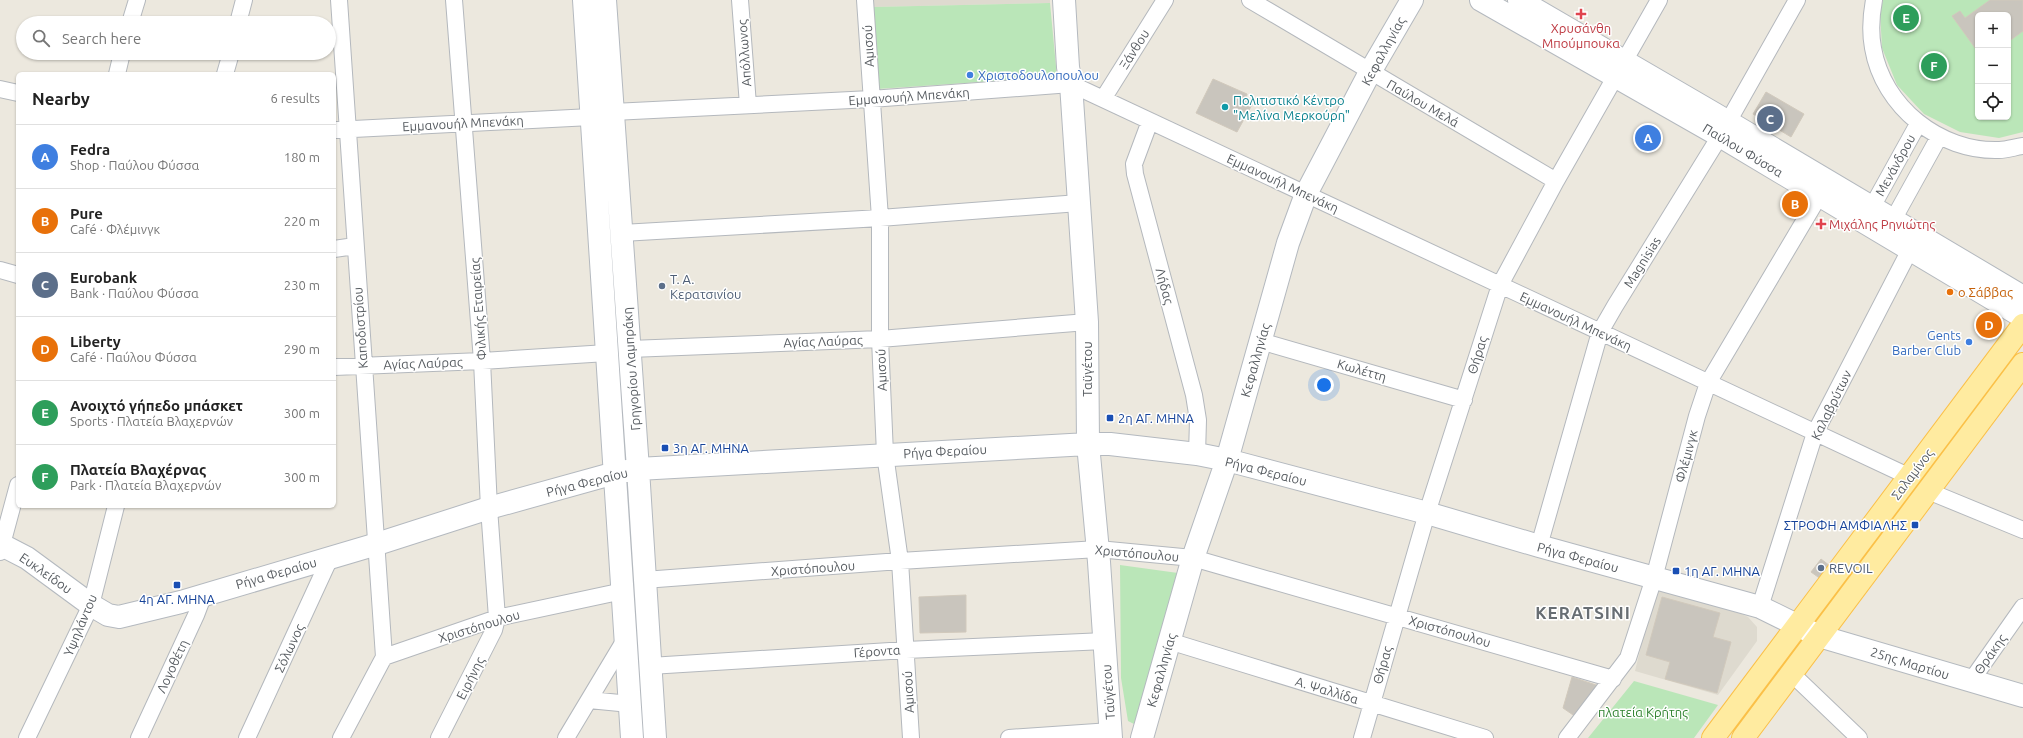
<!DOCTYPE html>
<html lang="en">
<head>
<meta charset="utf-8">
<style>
	:root { --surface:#fff; --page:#f6f6f6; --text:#222; --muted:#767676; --line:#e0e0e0; --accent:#b45309 }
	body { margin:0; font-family:Ubuntu,sans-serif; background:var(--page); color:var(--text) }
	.controls { position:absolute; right:12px; top:12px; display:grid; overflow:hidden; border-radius:6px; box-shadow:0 1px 3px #0004 }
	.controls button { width:36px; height:36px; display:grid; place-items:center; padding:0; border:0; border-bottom:1px solid var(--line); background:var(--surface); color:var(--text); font:20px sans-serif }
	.you { position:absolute; left:1324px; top:385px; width:14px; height:14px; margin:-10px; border:3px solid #fff; border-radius:50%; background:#1a73e8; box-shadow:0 0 0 6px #1a73e833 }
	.badge { display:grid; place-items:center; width:26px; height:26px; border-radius:50%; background:var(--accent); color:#fff; font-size:13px; font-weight:700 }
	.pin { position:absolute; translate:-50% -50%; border:2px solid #fff; box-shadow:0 1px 4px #0006 }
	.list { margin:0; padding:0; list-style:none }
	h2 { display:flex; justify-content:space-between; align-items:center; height:52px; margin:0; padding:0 16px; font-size:17px }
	h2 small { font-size:13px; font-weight:400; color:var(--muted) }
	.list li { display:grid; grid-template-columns:26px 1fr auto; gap:12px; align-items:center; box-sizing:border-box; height:64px; padding:0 16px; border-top:1px solid var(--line) }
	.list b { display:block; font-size:15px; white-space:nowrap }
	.list p { margin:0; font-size:13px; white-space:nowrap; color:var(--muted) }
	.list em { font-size:13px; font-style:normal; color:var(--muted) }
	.icon { flex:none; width:22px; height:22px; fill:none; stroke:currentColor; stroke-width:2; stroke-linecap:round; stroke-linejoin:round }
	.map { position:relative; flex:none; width:2023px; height:738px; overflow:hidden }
	.search { position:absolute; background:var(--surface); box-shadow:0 1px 3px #0004; left:16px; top:16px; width:320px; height:44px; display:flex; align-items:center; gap:10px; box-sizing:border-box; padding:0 14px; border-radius:22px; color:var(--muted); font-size:15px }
	.panel { position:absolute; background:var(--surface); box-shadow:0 1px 3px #0004; left:16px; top:72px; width:320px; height:436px; border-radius:6px }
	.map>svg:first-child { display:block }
	.education { fill:#dedacf }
	.green { fill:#bae6b8; fill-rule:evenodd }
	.building { fill:#c9c5bd; stroke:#d1c9bc }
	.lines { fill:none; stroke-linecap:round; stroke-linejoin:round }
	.street-casing { stroke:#b4b8bd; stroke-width:18 }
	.secondary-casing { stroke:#b4b9bf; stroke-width:24 }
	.primary-casing { stroke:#fbc048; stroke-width:24 }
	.street { stroke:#fff; stroke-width:16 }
	.secondary { stroke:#fff; stroke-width:22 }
	.primary { stroke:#ffeba0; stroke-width:22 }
	.health-dot { fill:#e0444e; stroke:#fff; stroke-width:1.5 }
	.shop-dot { fill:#3f7fe0; stroke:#fff; stroke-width:1.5 }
	.culture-dot { fill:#0f9aa8; stroke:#fff; stroke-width:1.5 }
	.service-dot { fill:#5c6f8a; stroke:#fff; stroke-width:1.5 }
	.food-dot { fill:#e8710a; stroke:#fff; stroke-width:1.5 }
	.transit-dot { fill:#1a4fb4; stroke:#fff; stroke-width:1.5 }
	.labels { text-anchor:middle; stroke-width:3; stroke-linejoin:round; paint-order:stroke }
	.health-label { font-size:13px; fill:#be3a42; stroke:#fff }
	.street-label { font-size:13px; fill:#575c61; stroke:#fff }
	.shop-label { font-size:13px; fill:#366cbe; stroke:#fff; text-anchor:start }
	.culture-label { font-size:13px; fill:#0d838f; stroke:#fff; text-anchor:start }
	.service-label { font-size:13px; fill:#4e5e75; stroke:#fff; text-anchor:start }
	.food-label { font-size:13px; fill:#c56008; stroke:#fff; text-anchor:start }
	.transit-label { font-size:13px; fill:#164399; stroke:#fff; text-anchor:start }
	.park-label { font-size:13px; fill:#2e822e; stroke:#fff }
	.district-label { font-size:17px; font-weight:bold; letter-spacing:1px; fill:#686e73; stroke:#fff }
</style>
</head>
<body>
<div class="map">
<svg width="2023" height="738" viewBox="0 0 2023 738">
	<rect width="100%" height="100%" fill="#ece8de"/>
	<!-- education -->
	<path class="education" d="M 872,0 L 1050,0 L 1050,3 L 873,7 Z
		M 1655,589 L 1731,609 L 1748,617 L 1757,627 L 1757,641 L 1718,695 L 1635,671 Z"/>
	<!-- green -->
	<path class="green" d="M 1883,0 L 2023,0 L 2023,132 L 1999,138 L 1960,132 L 1924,114 L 1897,85 L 1882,48 L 1880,12 ZM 1978,15 L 2008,15 L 2008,117 L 1978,117 Z
		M 1050,3 L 1057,77 L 877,89 L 873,7 Z
		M 1120,565 L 1178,573 L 1136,725 L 1128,721 L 1121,678 Z
		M 1634,681 L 1718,705 L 1694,738 L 1588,738 Z"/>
	<!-- building -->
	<path class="building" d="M 1990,0 L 2023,0 L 2023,31 L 2008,42 L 2008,15 L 1978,15 L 1978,52 L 1952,16 L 1960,11 L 1965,18 Z
		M 1213,79 L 1247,94 L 1246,98 L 1254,101 L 1237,132 L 1196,113 Z
		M 1766,92 L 1804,114 L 1791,137 L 1753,114 Z
		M 1821,559 L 1834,569 L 1825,582 L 1811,572 Z
		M 966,595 L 966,632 L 920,633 L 919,597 Z
		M 1662,597 L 1720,613 L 1713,637 L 1731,642 L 1717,693 L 1665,679 L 1670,662 L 1646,655 Z
		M 1572,677 L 1599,686 L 1576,717 L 1563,708 Z"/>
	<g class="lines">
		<defs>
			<path id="street" d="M 339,0 L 384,657
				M 740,0 L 748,105
				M 865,0 L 880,218 L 880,339 L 885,454 L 900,561 L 911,738
				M 1250,0 L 1556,181
				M 1874,0 C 1871,16 1870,32 1873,48 C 1883,107 1940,152 1999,150 C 2007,150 2015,147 2023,146
				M 130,23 L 137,0
				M 238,23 L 244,0
				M 117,74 L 122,53
				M 225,74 L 231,53
				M 0,89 L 18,93
				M 1103,99 L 1165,0
				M 613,112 L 871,99 L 1071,84 L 1910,477
				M 1150,121 L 1134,164 L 1135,174 L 1194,395 L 1198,420 L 1197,454
				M 334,130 L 591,117
				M 1872,207 L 1918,124
				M 1893,220 L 1939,137
				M 622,233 L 880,218 L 1079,203
				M 334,249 L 355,246
				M 0,270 L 18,275
				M 1260,341 L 1464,400
				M 630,349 L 880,339 L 1087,322
				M 334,367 L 482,361 L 607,353
				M 1928,491 L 2023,530
				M 1539,546 L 1600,332 L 1615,306 L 1720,136 L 1797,0
				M 0,552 L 18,485
				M 644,580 L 900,561 L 1098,549 L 1193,558 L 1613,679
				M 1760,607 L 1815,433 L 1915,240
				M 1169,641 L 1485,738
				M 384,657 L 497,618 L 623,591
				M 650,666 L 906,650 L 1105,641
				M 1791,673 L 1859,738
				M 1971,681 L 2023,607
				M 589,700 L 630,704
				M 27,738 L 91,605 L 116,506
				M 139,738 L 196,615 L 204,594
				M 247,738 L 330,558
				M 341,738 L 384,657
				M 439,738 L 494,630 L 497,618 L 489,508 L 482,361 L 454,0
				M 566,738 L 626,638
				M 1009,738 L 1111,731
				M 1362,738 L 1427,513 L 1500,285 L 1556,181 L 1659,0
				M 1567,738 L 1628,658 L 1654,578 L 1697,416 L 1708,383 L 1825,186"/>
			<path id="secondary" d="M 584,0 L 632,738
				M 605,0 L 638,469 L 655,738
				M 1064,0 L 1068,67 L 1071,84 L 1087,322 L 1088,444 L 1099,562 L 1111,738
				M 1481,0 L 1720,136 L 2023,317
				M 1519,0 L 1715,114 L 2023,297
				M 0,544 L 27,558 L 91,605 L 108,615 L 119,617 L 181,602 L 377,544 L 489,508 L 615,473 L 638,469 L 1088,444 L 1110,444 L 1197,454 L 1227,460 L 1427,513 L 1539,546 L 1760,607 L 1819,636 L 2023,696
				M 1142,738 L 1193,558 L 1227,460 L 1288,243 L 1306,194 L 1370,72 L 1412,0"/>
			<path id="primary" d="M 1713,738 L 2023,325
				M 1743,738 L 2023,364"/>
		</defs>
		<!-- street casing -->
		<use href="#street" class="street-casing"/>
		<!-- secondary casing -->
		<use href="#secondary" class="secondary-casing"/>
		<!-- primary casing -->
		<use href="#primary" class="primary-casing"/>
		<!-- street -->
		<use href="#street" class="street"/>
		<!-- secondary -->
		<use href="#secondary" class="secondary"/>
		<!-- primary -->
		<use href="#primary" class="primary"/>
	</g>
	<!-- markers -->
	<g class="health-dot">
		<path d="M1579 8h4v4h4v4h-4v4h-4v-4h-4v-4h4z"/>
		<path d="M1819 218h4v4h4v4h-4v4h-4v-4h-4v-4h4z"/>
	</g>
	<g class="shop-dot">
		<circle cx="970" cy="75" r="4"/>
		<circle cx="1969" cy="342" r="4"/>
	</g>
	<circle class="culture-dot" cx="1225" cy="107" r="4"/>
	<g class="service-dot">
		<circle cx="662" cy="286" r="4"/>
		<circle cx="1821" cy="568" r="4"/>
	</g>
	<circle class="food-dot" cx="1950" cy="292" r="4"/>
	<g class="transit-dot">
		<rect x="1106" y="414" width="8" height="8" rx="2"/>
		<rect x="661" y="444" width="8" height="8" rx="2"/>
		<rect x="1911" y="521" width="8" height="8" rx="2"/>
		<rect x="1672" y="567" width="8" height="8" rx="2"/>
		<rect x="173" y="581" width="8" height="8" rx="2"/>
	</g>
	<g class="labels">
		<!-- health labels -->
		<g class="health-label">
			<text x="1581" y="33">Χρυσάνθη<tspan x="1581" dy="15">Μπούμπουκα</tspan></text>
			<text x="1829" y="229" text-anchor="start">Μιχάλης Ρηνιώτης</text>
		</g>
		<!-- street labels -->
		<g class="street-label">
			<text transform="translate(868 46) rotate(-93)" y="5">Αμισού</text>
			<text transform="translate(1134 49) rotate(-58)" y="5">Ξάνθου</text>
			<text transform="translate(1383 51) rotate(-61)" y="5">Κεφαλληνίας</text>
			<text transform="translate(744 53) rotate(-94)" y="5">Απόλλωνος</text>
			<text transform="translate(909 96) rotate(-4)" y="5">Εμμανουήλ Μπενάκη</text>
			<text transform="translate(1423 103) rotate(30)" y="5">Παύλου Μελά</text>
			<text transform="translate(463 123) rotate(-3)" y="5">Εμμανουήλ Μπενάκη</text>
			<text transform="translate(1743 150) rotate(31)" y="5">Παύλου Φύσσα</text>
			<text transform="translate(1895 165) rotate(-61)" y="5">Μενάνδρου</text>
			<text transform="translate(1283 183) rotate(25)" y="5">Εμμανουήλ Μπενάκη</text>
			<text transform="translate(1642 262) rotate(-58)" y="5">Magnisias</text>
			<text transform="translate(1165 286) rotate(75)" y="5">Λήδας</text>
			<text transform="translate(478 309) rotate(-94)" y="5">Φιλικής Εταιρείας</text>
			<text transform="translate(1576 321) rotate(25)" y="5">Εμμανουήλ Μπενάκη</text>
			<text transform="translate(360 328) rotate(-94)" y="5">Καποδιστρίου</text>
			<text transform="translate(823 341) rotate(-2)" y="5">Αγίας Λαύρας</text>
			<text transform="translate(1477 355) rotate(-73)" y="5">Θήρας</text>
			<text transform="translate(1255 360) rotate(-74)" y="5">Κεφαλληνίας</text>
			<text transform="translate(423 363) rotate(-2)" y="5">Αγίας Λαύρας</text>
			<text transform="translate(631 369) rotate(-94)" y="5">Γρηγορίου Λαμπράκη</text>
			<text transform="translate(1087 369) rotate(-90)" y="5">Ταϋγέτου</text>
			<text transform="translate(881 370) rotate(-92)" y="5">Αμισού</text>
			<text transform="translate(1362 370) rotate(16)" y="5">Κωλέττη</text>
			<text transform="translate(1831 405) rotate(-64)" y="5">Καλαβρύτων</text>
			<text transform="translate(945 451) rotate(-3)" y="5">Ρήγα Φεραίου</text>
			<text transform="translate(1686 456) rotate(-75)" y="5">Φλέμινγκ</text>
			<text transform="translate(1266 471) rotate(14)" y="5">Ρήγα Φεραίου</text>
			<text transform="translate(1912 474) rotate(-53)" y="5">Σαλαμίνος</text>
			<text transform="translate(587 482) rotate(-14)" y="5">Ρήγα Φεραίου</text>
			<text transform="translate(1137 553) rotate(5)" y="5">Χριστόπουλου</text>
			<text transform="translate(1578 557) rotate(15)" y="5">Ρήγα Φεραίου</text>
			<text transform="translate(813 568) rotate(-4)" y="5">Χριστόπουλου</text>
			<text transform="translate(46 573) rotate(35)" y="5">Ευκλείδου</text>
			<text transform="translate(276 573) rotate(-16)" y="5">Ρήγα Φεραίου</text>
			<text transform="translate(80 625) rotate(-67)" y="5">Υψηλάντου</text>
			<text transform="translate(479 626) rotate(-17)" y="5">Χριστόπουλου</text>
			<text transform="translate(1450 631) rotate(16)" y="5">Χριστόπουλου</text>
			<text transform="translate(289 648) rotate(-65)" y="5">Σόλωνος</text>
			<text transform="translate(877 651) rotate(-4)" y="5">Γέροντα</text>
			<text transform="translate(1990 654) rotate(-55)" y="5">Θράκης</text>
			<text transform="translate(1910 663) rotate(17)" y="5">25ης Μαρτίου</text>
			<text transform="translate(1382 665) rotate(-74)" y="5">Θήρας</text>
			<text transform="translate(172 666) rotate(-65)" y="5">Λογοθέτη</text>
			<text transform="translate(1161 670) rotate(-74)" y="5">Κεφαλληνίας</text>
			<text transform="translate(470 678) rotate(-63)" y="5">Ειρήνης</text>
			<text transform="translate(1327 690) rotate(17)" y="5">Α. Ψαλλίδα</text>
			<text transform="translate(908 692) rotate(-93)" y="5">Αμισού</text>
			<text transform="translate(1108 692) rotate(-94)" y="5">Ταϋγέτου</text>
		</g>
		<!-- shop labels -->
		<g class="shop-label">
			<text x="978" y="80">Χριστοδουλοπουλου</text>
			<text x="1961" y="340" text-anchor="end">Gents<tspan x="1961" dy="15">Barber Club</tspan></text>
		</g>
		<!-- culture labels -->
		<g class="culture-label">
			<text x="1233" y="105">Πολιτιστικό Κέντρο<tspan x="1233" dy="15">"Μελίνα Μερκούρη"</tspan></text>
		</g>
		<!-- service labels -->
		<g class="service-label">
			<text x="670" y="284">Τ. Α.<tspan x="670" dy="15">Κερατσινίου</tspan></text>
			<text x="1829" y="573">REVOIL</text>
		</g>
		<!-- food labels -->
		<g class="food-label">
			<text x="1958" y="297">ο Σάββας</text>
		</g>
		<!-- transit labels -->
		<g class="transit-label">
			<text x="1118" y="423">2η ΑΓ. ΜΗΝΑ</text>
			<text x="673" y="453">3η ΑΓ. ΜΗΝΑ</text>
			<text x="1907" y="530" text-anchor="end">ΣΤΡΟΦΗ ΑΜΦΙΑΛΗΣ</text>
			<text x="1684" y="576">1η ΑΓ. ΜΗΝΑ</text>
			<text x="177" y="604" text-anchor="middle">4η ΑΓ. ΜΗΝΑ</text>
		</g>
		<!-- park labels -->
		<g class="park-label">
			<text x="1643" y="717">πλατεία Κρήτης</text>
		</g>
		<!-- district labels -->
		<g class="district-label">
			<text x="1583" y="619">KERATSINI</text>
		</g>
	</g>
</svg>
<div class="controls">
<button>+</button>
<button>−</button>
<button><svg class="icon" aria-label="locate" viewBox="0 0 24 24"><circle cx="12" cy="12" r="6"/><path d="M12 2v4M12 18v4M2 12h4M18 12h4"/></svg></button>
</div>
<div class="you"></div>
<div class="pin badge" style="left:1648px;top:138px;background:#3f7fe0">A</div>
<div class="pin badge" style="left:1795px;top:204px;background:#e8710a">B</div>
<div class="pin badge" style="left:1770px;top:119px;background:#5c6f8a">C</div>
<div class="pin badge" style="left:1989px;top:325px;background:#e8710a">D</div>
<div class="pin badge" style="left:1906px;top:18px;background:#2e9e5b">E</div>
<div class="pin badge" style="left:1934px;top:66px;background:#2e9e5b">F</div>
<div class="search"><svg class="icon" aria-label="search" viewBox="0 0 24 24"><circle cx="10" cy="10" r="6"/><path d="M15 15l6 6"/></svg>Search here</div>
<section class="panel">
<h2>Nearby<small>6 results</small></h2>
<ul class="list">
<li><span class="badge" style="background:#3f7fe0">A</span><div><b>Fedra</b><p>Shop · Παύλου Φύσσα</p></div><em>180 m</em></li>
<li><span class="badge" style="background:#e8710a">B</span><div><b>Pure</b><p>Café · Φλέμινγκ</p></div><em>220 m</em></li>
<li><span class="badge" style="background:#5c6f8a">C</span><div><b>Eurobank</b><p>Bank · Παύλου Φύσσα</p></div><em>230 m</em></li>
<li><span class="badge" style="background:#e8710a">D</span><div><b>Liberty</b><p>Café · Παύλου Φύσσα</p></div><em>290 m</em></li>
<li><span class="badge" style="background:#2e9e5b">E</span><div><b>Ανοιχτό γήπεδο μπάσκετ</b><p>Sports · Πλατεία Βλαχερνών</p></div><em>300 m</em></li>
<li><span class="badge" style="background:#2e9e5b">F</span><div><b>Πλατεία Βλαχέρνας</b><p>Park · Πλατεία Βλαχερνών</p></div><em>300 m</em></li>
</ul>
</section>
</div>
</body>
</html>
